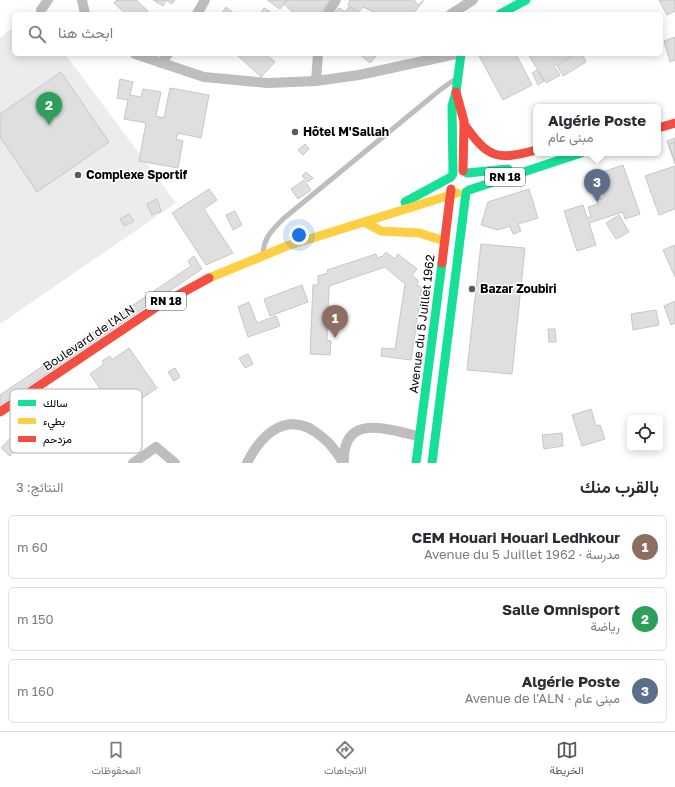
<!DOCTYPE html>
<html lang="ar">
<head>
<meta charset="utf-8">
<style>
	:root { --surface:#fff; --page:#f2f2f3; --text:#2b2b33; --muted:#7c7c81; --line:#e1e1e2; --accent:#595959 }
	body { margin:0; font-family:"Golos Text",Vazirmatn,sans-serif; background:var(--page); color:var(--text); direction:rtl }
	.controls { position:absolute; right:12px; bottom:12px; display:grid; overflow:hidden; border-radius:6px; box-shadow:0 2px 10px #0003 }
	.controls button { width:36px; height:36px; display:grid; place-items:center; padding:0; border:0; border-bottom:1px solid var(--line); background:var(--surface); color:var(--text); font:20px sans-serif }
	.you { position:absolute; left:299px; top:235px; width:14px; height:14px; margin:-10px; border:3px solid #fff; border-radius:50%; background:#1a73e8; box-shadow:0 0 0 6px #1a73e833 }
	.badge { display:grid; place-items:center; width:26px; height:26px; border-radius:50%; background:var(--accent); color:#fff; font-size:13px; font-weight:700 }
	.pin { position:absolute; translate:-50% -33px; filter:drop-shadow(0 1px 2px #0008) }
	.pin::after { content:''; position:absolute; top:21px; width:14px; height:12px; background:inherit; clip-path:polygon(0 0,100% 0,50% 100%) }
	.popup { position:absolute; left:533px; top:104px; width:128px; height:52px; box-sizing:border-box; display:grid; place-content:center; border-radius:6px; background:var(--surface); filter:drop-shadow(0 1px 3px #0005); font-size:13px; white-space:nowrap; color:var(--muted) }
	.popup b { font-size:15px; color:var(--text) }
	.popup::after { content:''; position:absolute; left:50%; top:100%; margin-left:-8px; border:8px solid transparent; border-top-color:var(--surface) }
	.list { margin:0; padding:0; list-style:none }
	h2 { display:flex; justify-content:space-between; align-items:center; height:52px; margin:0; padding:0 16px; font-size:17px }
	h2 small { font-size:13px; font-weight:400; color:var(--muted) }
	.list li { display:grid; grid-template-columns:26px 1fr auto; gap:12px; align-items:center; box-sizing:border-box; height:64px; margin:0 8px 8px; padding:0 8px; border:1px solid var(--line); border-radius:6px }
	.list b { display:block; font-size:15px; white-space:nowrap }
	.list p { margin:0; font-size:13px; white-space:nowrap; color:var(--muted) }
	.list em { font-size:13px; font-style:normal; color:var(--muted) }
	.icon { flex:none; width:22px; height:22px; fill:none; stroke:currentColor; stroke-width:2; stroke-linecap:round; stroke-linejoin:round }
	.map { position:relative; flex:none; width:675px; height:463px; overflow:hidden; direction:ltr }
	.search { position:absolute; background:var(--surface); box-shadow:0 2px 10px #0003; left:12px; right:12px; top:12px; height:44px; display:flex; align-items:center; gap:10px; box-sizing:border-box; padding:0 14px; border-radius:6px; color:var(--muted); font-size:15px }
	.sheet { height:268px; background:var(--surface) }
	nav { display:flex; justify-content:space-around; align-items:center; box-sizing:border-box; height:56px; border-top:1px solid var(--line); background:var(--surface); font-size:11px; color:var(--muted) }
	nav a { display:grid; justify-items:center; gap:2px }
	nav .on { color:var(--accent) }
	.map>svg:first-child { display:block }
	.pitch { fill:#ececec }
	.building { fill:#dfdfdf; stroke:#c7c7c7 }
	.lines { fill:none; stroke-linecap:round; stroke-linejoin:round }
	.lane { stroke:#bebebe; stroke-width:5 }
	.street { stroke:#bebebe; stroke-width:10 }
	.fast { stroke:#16e098; stroke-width:9 }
	.slow { stroke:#ffcf43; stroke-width:9 }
	.jam { stroke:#f24e42; stroke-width:9 }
	.poi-dot { fill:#595959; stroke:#fff; stroke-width:1.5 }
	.labels { text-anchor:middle; stroke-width:3; stroke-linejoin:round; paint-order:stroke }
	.shield { fill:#fff; stroke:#4c4c4c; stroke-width:1 }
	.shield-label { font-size:11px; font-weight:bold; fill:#000 }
	.poi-label { font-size:12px; font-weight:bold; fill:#000; stroke:#fff; text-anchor:start }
	.street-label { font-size:12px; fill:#000; stroke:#fff }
	.key { fill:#fff; stroke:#b2b2b2; stroke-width:1 }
	.key-label { font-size:11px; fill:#000 }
</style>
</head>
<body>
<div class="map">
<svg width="675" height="463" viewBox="0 0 675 463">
	<rect width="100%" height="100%" fill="#fff"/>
	<!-- pitch -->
	<path class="pitch" d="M 14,27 L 14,54 L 65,54 L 176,203 L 0,324 L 0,38 Z"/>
	<!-- building -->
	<path class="building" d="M 117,0 L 136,0 L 148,11 L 146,14 L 126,14 L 114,3 Z
		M 153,0 L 175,0 L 172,4 L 166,0 L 163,6 Z
		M 267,0 L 287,0 L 280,9 Z
		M 288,0 L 331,0 L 319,14 L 295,14 L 284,4 Z
		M 350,0 L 414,0 L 418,5 L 424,0 L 413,14 L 378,14 L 363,7 L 358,13 L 348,5 Z
		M 659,0 L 675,0 L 675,11 L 667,15 Z
		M 226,7 L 235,14 L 221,14 Z
		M 349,7 L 357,14 L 334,14 L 339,8 L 345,12 Z
		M 264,8 L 274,14 L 260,14 Z
		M 675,37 L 675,60 L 670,62 L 664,41 Z
		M 236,54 L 266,54 L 275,62 L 261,77 Z
		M 359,54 L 378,54 L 370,63 Z
		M 478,54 L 516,54 L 532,85 L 503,100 Z
		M 528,54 L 574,54 L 554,66 L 560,75 L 546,83 Z
		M 576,54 L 582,54 L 586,62 L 563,76 L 557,66 Z
		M 537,70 L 544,81 L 538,85 L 532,73 Z
		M 61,72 L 109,142 L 37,192 L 0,137 L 0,114 Z
		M 120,79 L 133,82 L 130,95 L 141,97 L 143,89 L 161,92 L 156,116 L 164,118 L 170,88 L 209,95 L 201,138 L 178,133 L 176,139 L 183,141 L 178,168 L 139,161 L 146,123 L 124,119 L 128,100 L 117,98 Z
		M 675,138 L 675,164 L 667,141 Z
		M 675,142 L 675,162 L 669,144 Z
		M 305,144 L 309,149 L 303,155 L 298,150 Z
		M 623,165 L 640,214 L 625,219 L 623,212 L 589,223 L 596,245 L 577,251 L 564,211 L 583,205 L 587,218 L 591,216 L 588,207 L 598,204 L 597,200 L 604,197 L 597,174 Z
		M 675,166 L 675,209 L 659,215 L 645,176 Z
		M 306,172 L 313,178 L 308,182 L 302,176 Z
		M 304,180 L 311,190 L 298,199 L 291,189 Z
		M 209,189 L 217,200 L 204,209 L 233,253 L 206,265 L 172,213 Z
		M 529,189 L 538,218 L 518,224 L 521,231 L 513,234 L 510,226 L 498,230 L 481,225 L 488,202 Z
		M 157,199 L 161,211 L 152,215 L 147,204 Z
		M 235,211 L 242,225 L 233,230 L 226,215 Z
		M 129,214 L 134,221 L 124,226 L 120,219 Z
		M 619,215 L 629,232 L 616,239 L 606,223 Z
		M 481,244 L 525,248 L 512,374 L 467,370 Z
		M 675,245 L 675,277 L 663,250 Z
		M 386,252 L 395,259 L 398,254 L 417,269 L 412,275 L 418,280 L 417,286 L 422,287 L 411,360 L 381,356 L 382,348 L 395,349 L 405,284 L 385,267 L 329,286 L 327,340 L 331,341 L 330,355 L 310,354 L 313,285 L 318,285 L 318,276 L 328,273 L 327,270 L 376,254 L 377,258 L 383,256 Z
		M 194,256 L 202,269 L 0,405 L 0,395 L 191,266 L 188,261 Z
		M 302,285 L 308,302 L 270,316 L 264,299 Z
		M 675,301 L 675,323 L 671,325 L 664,306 Z
		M 249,302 L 257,323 L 276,316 L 280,326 L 248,337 L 238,307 Z
		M 656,310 L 659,325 L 633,330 L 631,314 Z
		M 548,329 L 555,329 L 556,342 L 549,342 Z
		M 129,348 L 157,388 L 118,415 L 90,374 L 104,364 L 102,361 L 110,356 L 112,360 Z
		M 248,354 L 253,364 L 245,368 L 239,358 Z
		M 175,368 L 180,377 L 174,381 L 168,372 Z
		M 591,409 L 596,426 L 600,425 L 605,439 L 582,446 L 572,415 Z
		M 51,414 L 57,424 L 40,434 L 34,423 Z
		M 15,433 L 24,441 L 10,456 L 1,448 Z
		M 562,433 L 563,446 L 544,449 L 542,435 Z"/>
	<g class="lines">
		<!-- lane -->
		<path class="lane" d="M 263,253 C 264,238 272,230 283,219 L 440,90 L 454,80"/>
		<!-- street -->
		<path class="street" d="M 82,0 L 85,14
			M 41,10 L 48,0
			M 197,14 L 205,0
			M 327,14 L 336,0
			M 451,14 L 473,0
			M 135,54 L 204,77 L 268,83 L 316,81 L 359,75 L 456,54
			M 161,63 L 168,54
			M 316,81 L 318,54
			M 344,461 C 343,412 389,430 419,436
			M 133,463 L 156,447 L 175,463
			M 247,463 C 263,431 290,409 322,437 C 332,445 337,452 343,463"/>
		<!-- fast -->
		<path class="fast" d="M 500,14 L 526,0
			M 467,173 L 508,169
			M 453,174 L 452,106 L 456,92 L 461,54
			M 469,190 L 581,153
			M 405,202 L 451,177
			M 416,463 L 442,263
			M 432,463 L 466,192"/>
		<!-- slow -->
		<path class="slow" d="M 366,223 L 381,231 L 419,233 L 445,241
			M 209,278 L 287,246 L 457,193"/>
		<!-- jam -->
		<path class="jam" d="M 456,92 L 464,121 L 463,171
			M 464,124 C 488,158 496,161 536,150
			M 658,128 L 675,123
			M 442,263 L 451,189
			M 0,412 L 158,306 L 209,278"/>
	</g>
	<!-- markers -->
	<g class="poi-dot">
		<circle cx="295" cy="132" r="4"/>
		<circle cx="78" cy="175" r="4"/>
		<circle cx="472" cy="289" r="4"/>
	</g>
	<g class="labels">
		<!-- shield labels -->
		<g class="shield">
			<rect x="485" y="168" width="40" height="18" rx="3"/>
			<rect x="146" y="292" width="40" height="18" rx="3"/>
		</g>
		<g class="shield-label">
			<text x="505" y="181">RN 18</text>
			<text x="166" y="305">RN 18</text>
		</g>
		<!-- poi labels -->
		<g class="poi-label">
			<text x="303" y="136">Hôtel M'Sallah</text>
			<text x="86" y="179">Complexe Sportif</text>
			<text x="480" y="293">Bazar Zoubiri</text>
		</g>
		<!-- street labels -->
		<g class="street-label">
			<text transform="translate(422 324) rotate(-83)" y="4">Avenue du 5 Juillet 1962</text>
			<text transform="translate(89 338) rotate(-34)" y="4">Boulevard de l'ALN</text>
		</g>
	</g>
	<!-- legend -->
	<rect x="10" y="389" width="132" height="64" rx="6" class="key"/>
	<rect x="18" y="400" width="18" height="6" fill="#16e098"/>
	<rect x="18" y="418" width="18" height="6" fill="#ffcf43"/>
	<rect x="18" y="436" width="18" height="6" fill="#f24e42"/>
	<g class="key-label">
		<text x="43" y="407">سالك</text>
		<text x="43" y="425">بطيء</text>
		<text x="43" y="443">مزدحم</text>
	</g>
</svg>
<div class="controls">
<button><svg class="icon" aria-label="locate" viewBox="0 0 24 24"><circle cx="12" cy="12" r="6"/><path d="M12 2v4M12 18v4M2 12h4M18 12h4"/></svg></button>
</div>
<div class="you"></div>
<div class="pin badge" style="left:335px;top:338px;background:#8d6e63">1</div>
<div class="pin badge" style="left:49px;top:125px;background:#2e9e5b">2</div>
<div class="pin badge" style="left:597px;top:202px;background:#5c6f8a">3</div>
<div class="popup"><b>Algérie Poste</b>مبنى عام</div>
<div class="search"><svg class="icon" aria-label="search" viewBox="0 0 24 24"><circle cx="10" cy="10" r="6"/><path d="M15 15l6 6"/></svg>ابحث هنا</div>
</div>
<section class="sheet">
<h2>بالقرب منك<small>النتائج: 3</small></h2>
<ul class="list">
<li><span class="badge" style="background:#8d6e63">1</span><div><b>CEM Houari Houari Ledhkour</b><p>مدرسة · Avenue du 5 Juillet 1962</p></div><em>60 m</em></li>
<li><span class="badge" style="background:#2e9e5b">2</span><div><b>Salle Omnisport</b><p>رياضة</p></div><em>150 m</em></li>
<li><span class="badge" style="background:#5c6f8a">3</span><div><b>Algérie Poste</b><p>مبنى عام · Avenue de l'ALN</p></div><em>160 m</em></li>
</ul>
</section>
<nav>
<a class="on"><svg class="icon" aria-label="map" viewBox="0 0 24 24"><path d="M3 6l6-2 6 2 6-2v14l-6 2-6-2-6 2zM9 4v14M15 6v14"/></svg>الخريطة</a>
<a><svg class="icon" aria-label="directions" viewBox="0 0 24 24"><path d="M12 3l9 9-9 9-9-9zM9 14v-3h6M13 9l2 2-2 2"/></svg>الاتجاهات</a>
<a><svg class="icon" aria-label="saved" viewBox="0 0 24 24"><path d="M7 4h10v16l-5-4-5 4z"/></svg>المحفوظات</a>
</nav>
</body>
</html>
